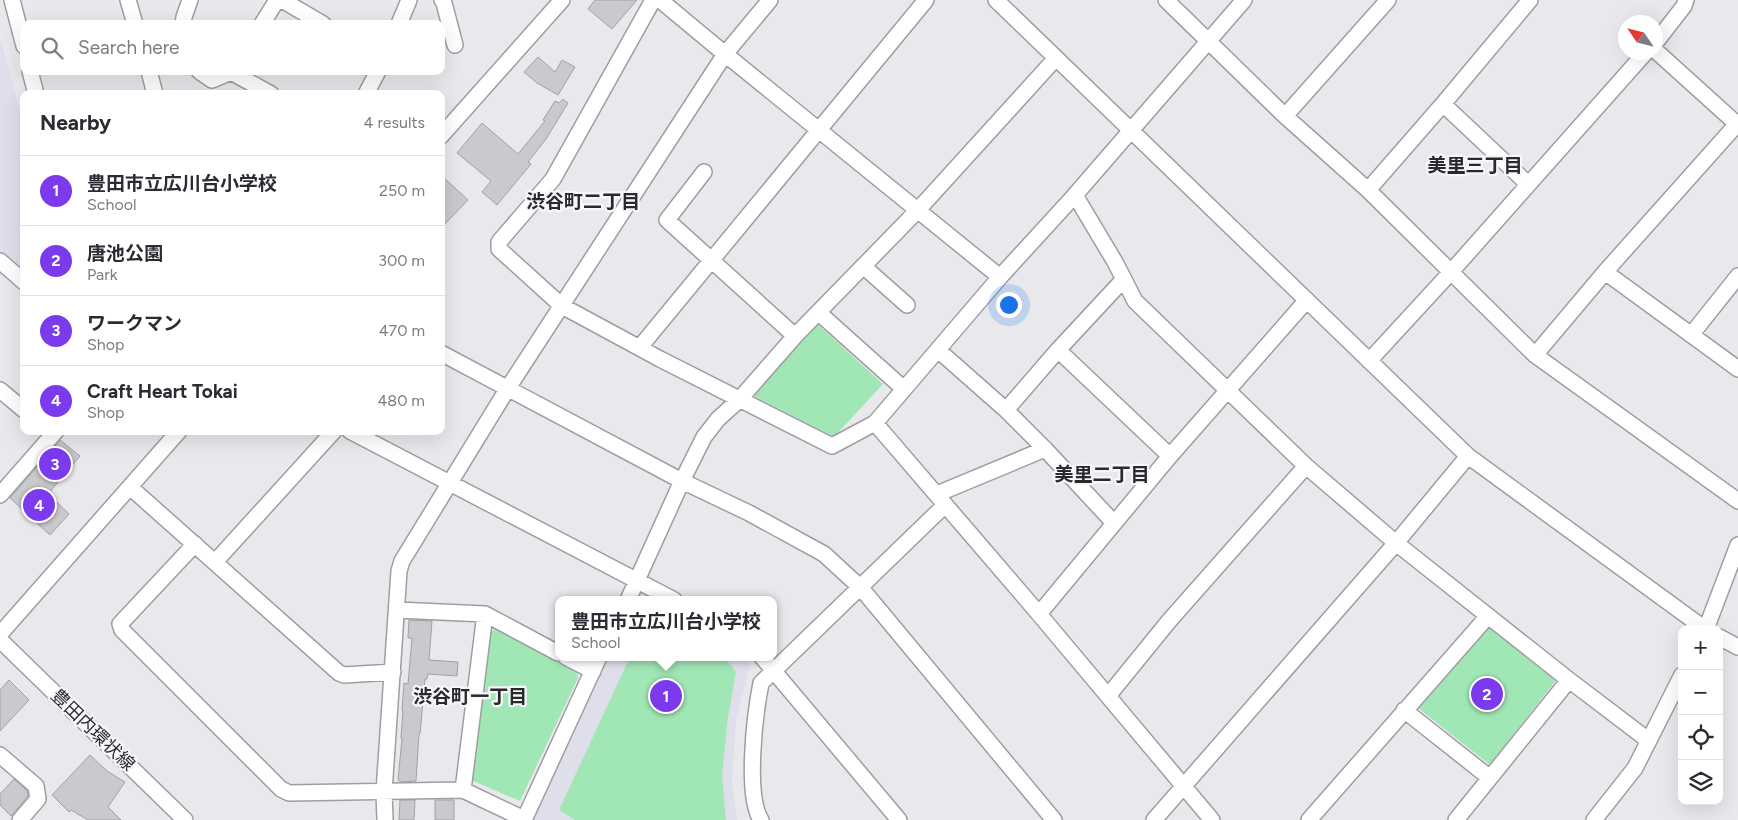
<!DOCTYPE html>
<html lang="en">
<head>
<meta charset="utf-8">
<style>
	:root { --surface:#fff; --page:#f2f2f3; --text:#2b2b33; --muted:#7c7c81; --line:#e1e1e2; --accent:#7c3aed }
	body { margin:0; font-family:Figtree,"Noto Sans JP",sans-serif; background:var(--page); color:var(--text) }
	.controls { position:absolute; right:15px; bottom:15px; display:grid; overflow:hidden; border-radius:10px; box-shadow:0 5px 20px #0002 }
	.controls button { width:45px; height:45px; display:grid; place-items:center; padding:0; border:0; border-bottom:1px solid var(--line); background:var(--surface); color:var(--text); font:25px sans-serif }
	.compass { position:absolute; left:1618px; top:15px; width:45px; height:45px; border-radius:50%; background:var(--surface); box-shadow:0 5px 20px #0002; rotate:305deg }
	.you { position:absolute; left:1008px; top:304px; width:18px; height:18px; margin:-12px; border:4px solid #fff; border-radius:50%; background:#1a73e8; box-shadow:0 0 0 8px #1a73e833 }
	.badge { display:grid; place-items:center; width:32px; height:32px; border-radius:50%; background:var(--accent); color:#fff; font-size:16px; font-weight:700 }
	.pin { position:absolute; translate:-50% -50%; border:2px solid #fff; box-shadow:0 1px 5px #0006 }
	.popup { position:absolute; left:555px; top:596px; width:222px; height:65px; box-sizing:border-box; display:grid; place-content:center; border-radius:10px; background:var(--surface); filter:drop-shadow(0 1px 4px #0005); font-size:16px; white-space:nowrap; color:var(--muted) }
	.popup b { font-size:19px; color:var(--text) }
	.popup::after { content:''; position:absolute; left:50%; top:100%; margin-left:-10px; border:10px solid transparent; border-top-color:var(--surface) }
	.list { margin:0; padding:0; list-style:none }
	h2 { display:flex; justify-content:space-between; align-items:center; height:65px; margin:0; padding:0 20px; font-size:21px }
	h2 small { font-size:16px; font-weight:400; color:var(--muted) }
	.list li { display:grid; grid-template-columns:32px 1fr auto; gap:15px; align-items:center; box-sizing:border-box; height:70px; padding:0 20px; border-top:1px solid var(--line) }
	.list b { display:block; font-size:19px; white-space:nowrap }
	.list p { margin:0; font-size:16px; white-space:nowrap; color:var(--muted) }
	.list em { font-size:16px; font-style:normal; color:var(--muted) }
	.icon { flex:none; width:28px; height:28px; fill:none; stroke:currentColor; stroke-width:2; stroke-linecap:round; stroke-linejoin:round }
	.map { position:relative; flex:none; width:1738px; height:820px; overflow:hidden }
	.search { position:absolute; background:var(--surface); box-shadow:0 5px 20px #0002; left:20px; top:20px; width:425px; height:55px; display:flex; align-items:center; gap:12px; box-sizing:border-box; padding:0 18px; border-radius:10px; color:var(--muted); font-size:19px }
	.panel { position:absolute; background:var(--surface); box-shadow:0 5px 20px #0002; left:20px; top:90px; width:425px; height:345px; border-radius:10px }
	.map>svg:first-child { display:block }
	.built { fill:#dedfea }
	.green { fill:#a1e6b5 }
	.building { fill:#cacace; stroke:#a1a1a5 }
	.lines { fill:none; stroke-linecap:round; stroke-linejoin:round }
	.minor-casing { stroke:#9e9ea2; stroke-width:18 }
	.minor { stroke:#fff; stroke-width:15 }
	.labels { text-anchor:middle; stroke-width:4.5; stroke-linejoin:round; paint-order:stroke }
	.street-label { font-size:18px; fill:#2a2a2c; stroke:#f6f7fa }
	.neighbourhood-label { font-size:19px; font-weight:bold; fill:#2a2a2c; stroke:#f6f7fa }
</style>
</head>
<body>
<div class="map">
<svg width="1738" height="820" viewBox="0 0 1738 820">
	<rect width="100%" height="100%" fill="#e9e9ed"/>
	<!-- built -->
	<path class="built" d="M 0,39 L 24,123 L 24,273 L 0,253 Z
		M 607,657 L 745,657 L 751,663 L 736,719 L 732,782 L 737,820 L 530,820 Z"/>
	<!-- green -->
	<path class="green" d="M 817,324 L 883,384 L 834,437 L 752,395 Z
		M 1488,626 L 1556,680 L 1490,765 L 1417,707 Z
		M 497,629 L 577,671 L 578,678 L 520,801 L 471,780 L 487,632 Z
		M 630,657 L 724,657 L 736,672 L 728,717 L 722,776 L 726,820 L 575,820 L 559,810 Z"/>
	<!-- building -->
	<path class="building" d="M 595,0 L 637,0 L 612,29 L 588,9 Z
		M 538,57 L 555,72 L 562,60 L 575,67 L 558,95 L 537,83 L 524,72 Z
		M 563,99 L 568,103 L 546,139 L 528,162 L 531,164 L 497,205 L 482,192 L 491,181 L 457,153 L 482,123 L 518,154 L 545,121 L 543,120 L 555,101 L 559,103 Z
		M 441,175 L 468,200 L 441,228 Z
		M 60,440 L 80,456 L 48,494 L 69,514 L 50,535 L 10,498 Z
		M 409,620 L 432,621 L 429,660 L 458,662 L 457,676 L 428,674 L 427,679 L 425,679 L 420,734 L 419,734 L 416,781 L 401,782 L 398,780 L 402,738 L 401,738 L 403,710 L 402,710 L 404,683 L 408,684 L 412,638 L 408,638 Z
		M 9,680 L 29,700 L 0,731 L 0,690 Z
		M 90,755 L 107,771 L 125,782 L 108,807 L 121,820 L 88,820 L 71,810 L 69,812 L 52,795 Z
		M 14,779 L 27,791 L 28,796 L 11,816 L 0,805 L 0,794 Z
		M 400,800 L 415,800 L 414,820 L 399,820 Z
		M 435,800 L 454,800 L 454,820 L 435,820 Z"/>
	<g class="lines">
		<defs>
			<path id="minor" d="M 12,0 L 24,46
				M 128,0 L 135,24
				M 282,0 L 323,24
				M 442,0 L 444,3 L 455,45
				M 653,0 L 553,179 L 499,242 L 499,249 L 562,306 L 660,359 L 832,446 L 875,423 L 1000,277 L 1075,195 L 1244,0
				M 660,0 L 725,54 L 1000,277
				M 996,0 L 1468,456 L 1705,629
				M 1166,0 L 1285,116 L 1368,190 L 1535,355 L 1738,501
				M 183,24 L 184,17 L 190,0
				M 262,24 L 277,0
				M 399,24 L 409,0
				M 1656,42 L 1684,6 L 1686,0
				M 1656,51 L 1738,125
				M 30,71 L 36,94
				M 149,71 L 155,94
				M 199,71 L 212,80 L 231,72 L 271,94
				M 366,94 L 378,71
				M 1443,104 L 1528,184
				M 1285,116 L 1388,0
				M 441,136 L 562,0
				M 704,172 L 667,220 L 795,336
				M 1368,190 L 1443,104 L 1530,0
				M 1075,195 L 1115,262 L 1135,301 L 1306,466 L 1396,543 L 1569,680 L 1648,740
				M 0,261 L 24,282
				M 863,266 L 907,305
				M 1605,272 L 1738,369
				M 819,313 L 904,389
				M 1691,335 L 1738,276
				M 640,347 L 926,0
				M 938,350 L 1006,410 L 1045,449 L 1114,523
				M 1058,350 L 1170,456
				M 441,353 L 682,481 L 749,513 L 824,554 L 861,588 L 1054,820
				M 1535,355 L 1605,272 L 1737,124
				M 1369,361 L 1450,273 L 1646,52
				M 0,390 L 24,410
				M 1006,410 L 1058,350 L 1124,279
				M 875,423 L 1039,614 L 1212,820
				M 350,431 L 674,600
				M 130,487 L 339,673 L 344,675 L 393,672
				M 937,494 L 1045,449
				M 0,495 L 56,431
				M 195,544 L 120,624 L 122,630 L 281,789 L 289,793 L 463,790 L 524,819
				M 215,562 L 334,431
				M 628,600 L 682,481 L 704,437 L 718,419 L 739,400 L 795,336 L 917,211 L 1056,58
				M 397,610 L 485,614 L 558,653
				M 1039,614 L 1170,456 L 1307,300
				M 1706,629 L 1738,545
				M 0,634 L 179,431
				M 1719,637 L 1738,647
				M 0,640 L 185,820
				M 566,657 L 593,671
				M 762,657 L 899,820
				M 1108,696 L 1169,621 L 1306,466
				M 1404,710 L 1490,778
				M 0,755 L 36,786 L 38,799 L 20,820
				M 463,790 L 485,614
				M 385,820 L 384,792 L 399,571 L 402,561 L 508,388 L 725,54 L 770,0
				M 524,820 L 599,657
				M 761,820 C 745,795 755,713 761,683 L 945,505
				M 1154,820 L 1396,543 L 1468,456
				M 1309,820 L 1488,616
				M 1456,820 L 1569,680
				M 1594,820 L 1635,768 L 1682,675"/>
		</defs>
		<!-- minor casing -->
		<use href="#minor" class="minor-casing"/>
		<!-- minor -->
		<use href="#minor" class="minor"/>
	</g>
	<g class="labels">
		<!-- street labels -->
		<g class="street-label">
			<text transform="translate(93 730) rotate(44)" y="6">豊田内環状線</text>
		</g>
		<!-- neighbourhood labels -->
		<g class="neighbourhood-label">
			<text x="1475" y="172">美里三丁目</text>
			<text x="583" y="208">渋谷町二丁目</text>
			<text x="1102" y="481">美里二丁目</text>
			<text x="470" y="703">渋谷町一丁目</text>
		</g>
	</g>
</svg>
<div class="controls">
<button>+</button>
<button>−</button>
<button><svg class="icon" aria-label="locate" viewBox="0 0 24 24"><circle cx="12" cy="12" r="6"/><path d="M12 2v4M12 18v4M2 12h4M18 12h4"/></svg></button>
<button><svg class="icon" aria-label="layers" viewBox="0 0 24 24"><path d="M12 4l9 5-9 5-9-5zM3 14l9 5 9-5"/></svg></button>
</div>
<svg class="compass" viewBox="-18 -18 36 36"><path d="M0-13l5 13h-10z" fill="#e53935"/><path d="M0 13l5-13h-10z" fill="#7c7c81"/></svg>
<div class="you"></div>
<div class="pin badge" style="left:666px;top:696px">1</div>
<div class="popup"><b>豊田市立広川台小学校</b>School</div>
<div class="pin badge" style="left:1487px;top:694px">2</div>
<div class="pin badge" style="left:55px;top:464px">3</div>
<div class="pin badge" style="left:39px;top:505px">4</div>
<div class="search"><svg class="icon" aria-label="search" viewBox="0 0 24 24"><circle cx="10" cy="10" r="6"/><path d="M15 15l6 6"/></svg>Search here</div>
<section class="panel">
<h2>Nearby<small>4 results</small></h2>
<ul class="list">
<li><span class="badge">1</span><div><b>豊田市立広川台小学校</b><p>School</p></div><em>250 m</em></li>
<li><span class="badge">2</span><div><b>唐池公園</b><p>Park</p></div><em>300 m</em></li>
<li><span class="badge">3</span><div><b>ワークマン</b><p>Shop</p></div><em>470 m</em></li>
<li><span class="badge">4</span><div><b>Craft Heart Tokai</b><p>Shop</p></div><em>480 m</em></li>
</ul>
</section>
</div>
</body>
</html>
